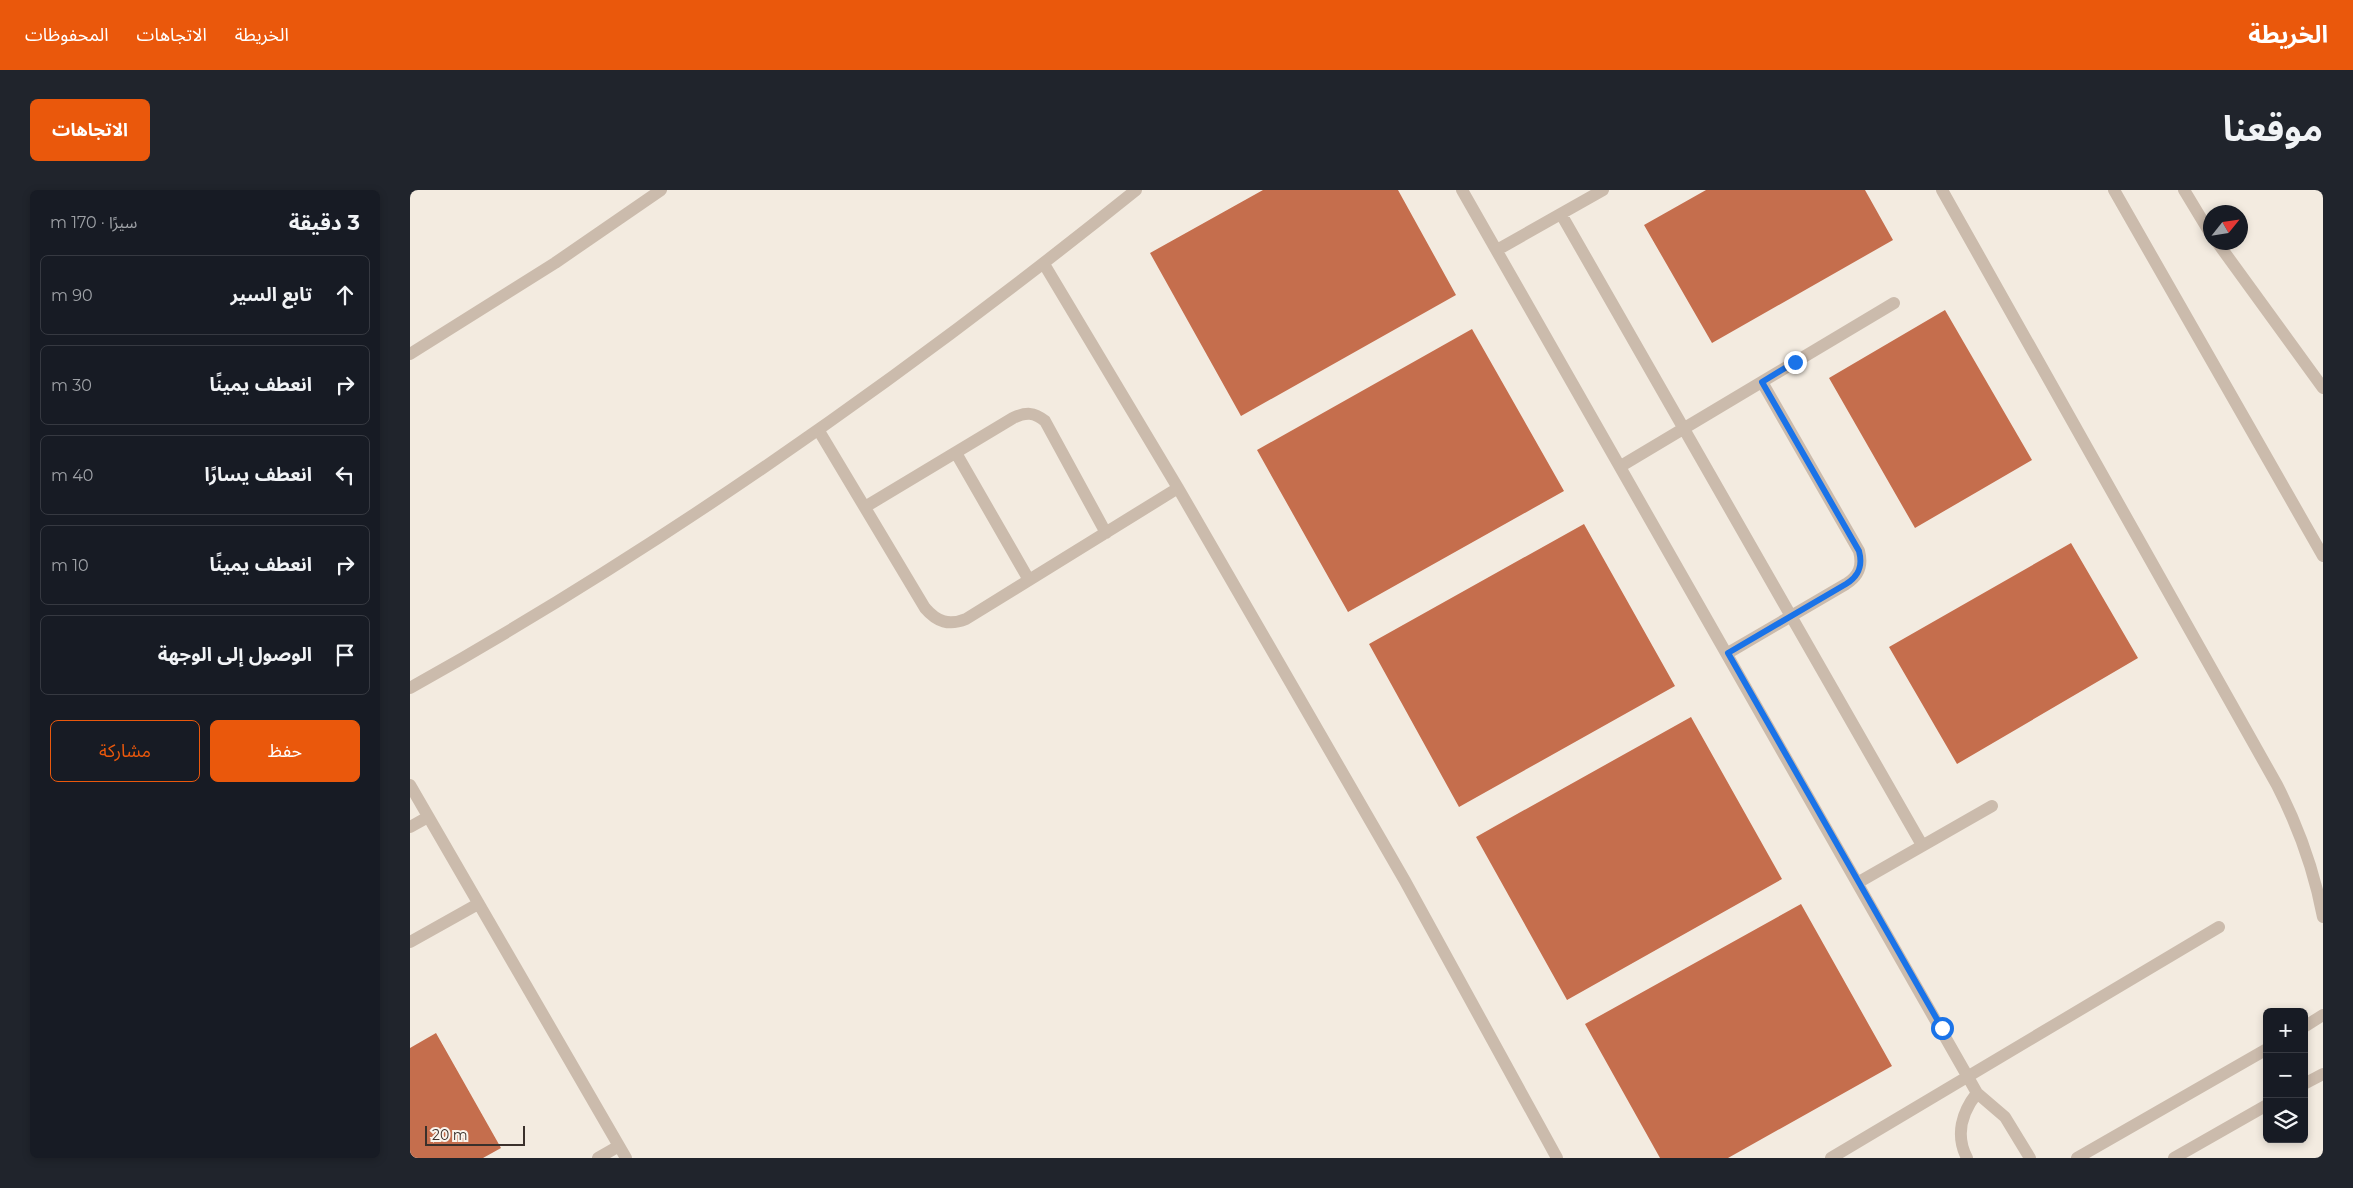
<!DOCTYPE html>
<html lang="ar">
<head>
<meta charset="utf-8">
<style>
	:root { --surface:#171b24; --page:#20242c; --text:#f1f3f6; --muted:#9ea1a6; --line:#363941; --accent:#ea580c }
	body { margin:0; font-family:Montserrat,"Noto Sans Arabic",sans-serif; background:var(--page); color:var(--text); direction:rtl }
	.controls { position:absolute; right:15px; bottom:15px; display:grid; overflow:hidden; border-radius:8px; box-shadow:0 2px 8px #0003 }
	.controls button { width:45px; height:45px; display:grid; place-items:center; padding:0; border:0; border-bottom:1px solid var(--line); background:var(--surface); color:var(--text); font:25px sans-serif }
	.compass { position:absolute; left:1793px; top:15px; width:45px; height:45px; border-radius:50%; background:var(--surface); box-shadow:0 2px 8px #0003; rotate:60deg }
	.scale { position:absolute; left:15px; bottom:12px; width:100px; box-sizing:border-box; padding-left:5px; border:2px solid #3a302b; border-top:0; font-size:14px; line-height:18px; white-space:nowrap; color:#3a302b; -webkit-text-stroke:4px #faf5ed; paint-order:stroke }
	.stop { position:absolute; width:15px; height:15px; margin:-11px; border:4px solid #1a73e8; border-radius:50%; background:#fff }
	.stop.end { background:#1a73e8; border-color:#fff; box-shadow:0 1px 5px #0008 }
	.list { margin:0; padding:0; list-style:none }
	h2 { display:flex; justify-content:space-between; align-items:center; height:65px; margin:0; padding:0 20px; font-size:21px }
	h2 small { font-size:16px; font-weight:400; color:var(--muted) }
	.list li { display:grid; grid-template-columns:32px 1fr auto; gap:15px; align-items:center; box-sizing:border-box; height:80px; margin:0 10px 10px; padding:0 10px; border:1px solid var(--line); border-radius:8px }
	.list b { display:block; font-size:19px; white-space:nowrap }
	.list em { font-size:16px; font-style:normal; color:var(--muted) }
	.actions { display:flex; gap:10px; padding:15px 20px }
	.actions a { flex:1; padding:11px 0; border:1px solid var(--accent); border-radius:8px; text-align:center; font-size:18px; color:var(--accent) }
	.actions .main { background:var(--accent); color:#fff }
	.icon { flex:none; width:28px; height:28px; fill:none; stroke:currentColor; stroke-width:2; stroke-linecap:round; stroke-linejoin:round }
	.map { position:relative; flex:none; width:1913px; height:968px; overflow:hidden; direction:ltr; border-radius:8px }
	header { display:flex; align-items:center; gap:30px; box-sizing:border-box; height:70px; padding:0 25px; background:var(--accent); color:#fff }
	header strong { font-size:24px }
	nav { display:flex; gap:28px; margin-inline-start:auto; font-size:18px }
	.intro { display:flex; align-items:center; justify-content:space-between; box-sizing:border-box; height:120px; padding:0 30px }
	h1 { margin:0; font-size:35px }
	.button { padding:12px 22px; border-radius:8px; background:var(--accent); color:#fff; font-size:18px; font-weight:700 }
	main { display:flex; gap:30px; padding:0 30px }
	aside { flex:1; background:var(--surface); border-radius:8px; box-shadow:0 2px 8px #0003 }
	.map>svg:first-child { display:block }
	.building { fill:#c56e4d }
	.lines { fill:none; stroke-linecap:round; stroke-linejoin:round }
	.service { stroke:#cbbbac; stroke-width:12 }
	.minor { stroke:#cbbbac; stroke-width:12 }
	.route { stroke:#1a73e8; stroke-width:6 }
</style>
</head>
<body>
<header>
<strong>الخريطة</strong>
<nav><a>الخريطة</a><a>الاتجاهات</a><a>المحفوظات</a></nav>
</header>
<div class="intro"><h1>موقعنا</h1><a class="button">الاتجاهات</a></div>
<main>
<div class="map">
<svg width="1913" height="968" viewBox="0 0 1913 968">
	<rect width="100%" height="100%" fill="#f3ebe0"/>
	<!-- building -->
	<path class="building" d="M 853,0 L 988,0 L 1046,105 L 831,226 L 740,63 Z
		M 1296,0 L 1455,0 L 1483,50 L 1302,153 L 1234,35 Z
		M 1535,120 L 1622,270 L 1505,338 L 1419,188 Z
		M 1062,139 L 1154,301 L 938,422 L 847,260 Z
		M 1174,334 L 1265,496 L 1049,617 L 959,454 Z
		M 1661,353 L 1728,468 L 1547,574 L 1479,457 Z
		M 1281,527 L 1372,689 L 1157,810 L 1066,647 Z
		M 1391,714 L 1482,876 L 1318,968 L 1250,968 L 1175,834 Z
		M 26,843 L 91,958 L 73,968 L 0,968 L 0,858 Z"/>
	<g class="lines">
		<!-- service -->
		<path class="service" d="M 1052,0 L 1567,903 L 1595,927 L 1620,968
			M 1151,24 L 1512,655
			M 1087,60 L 1193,0
			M 634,74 L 768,298 L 995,691 L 1147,968
			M 409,241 L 515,418 C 527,432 539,436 556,429 L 768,298
			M 546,263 L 619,390
			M 1211,276 L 1484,113
			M 455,317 L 603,228 C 616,222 624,222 635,231 L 696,343
			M 1318,463 L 1436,394 C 1449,386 1453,376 1449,361 L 1352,192
			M 0,498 C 257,354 496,185 726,0
			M 0,595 L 216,968
			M 0,637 L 18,627
			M 1449,692 L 1582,616
			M 0,752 L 68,714
			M 188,968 L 209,956
			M 1421,968 L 1809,737
			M 1557,968 C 1545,945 1552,922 1567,903"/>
		<!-- minor -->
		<path class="minor" d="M 1532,0 L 1867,595 C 1889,638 1904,680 1913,727
			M 1704,0 L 1913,366
			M 1774,0 L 1800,43
			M 1807,52 L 1913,198
			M 0,164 L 145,73 L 251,0
			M 1894,837 L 1913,825
			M 1894,894 L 1913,884
			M 1667,968 L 1857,859
			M 1764,968 L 1857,915"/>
	</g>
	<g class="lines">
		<!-- route -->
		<path class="route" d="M 1385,172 L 1352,192 L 1449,361 C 1453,376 1449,386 1436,394 L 1318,463 L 1532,838"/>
	</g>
</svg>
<div class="controls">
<button>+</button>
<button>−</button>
<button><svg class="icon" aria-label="layers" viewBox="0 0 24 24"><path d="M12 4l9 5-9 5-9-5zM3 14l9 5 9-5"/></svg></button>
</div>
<svg class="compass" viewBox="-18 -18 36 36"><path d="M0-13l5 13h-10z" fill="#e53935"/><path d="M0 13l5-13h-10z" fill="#9ea1a6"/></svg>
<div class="scale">20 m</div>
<div class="stop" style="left:1532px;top:838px"></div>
<div class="stop end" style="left:1385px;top:172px"></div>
</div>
<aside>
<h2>3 دقيقة<small>سيرًا · 170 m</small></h2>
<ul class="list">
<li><svg class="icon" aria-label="ahead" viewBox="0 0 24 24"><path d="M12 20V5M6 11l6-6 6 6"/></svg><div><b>تابع السير</b></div><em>90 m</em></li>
<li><svg class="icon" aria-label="right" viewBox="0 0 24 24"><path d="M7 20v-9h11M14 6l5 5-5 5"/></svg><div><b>انعطف يمينًا</b></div><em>30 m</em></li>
<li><svg class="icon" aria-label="left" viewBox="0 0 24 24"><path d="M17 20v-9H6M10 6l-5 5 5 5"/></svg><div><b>انعطف يسارًا</b></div><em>40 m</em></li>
<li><svg class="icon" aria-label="right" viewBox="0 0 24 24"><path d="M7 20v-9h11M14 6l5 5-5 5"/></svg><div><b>انعطف يمينًا</b></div><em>10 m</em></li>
<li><svg class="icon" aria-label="arrive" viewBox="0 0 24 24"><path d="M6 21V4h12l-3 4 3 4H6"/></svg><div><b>الوصول إلى الوجهة</b></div></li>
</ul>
<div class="actions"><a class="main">حفظ</a><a>مشاركة</a></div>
</aside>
</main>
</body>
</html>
